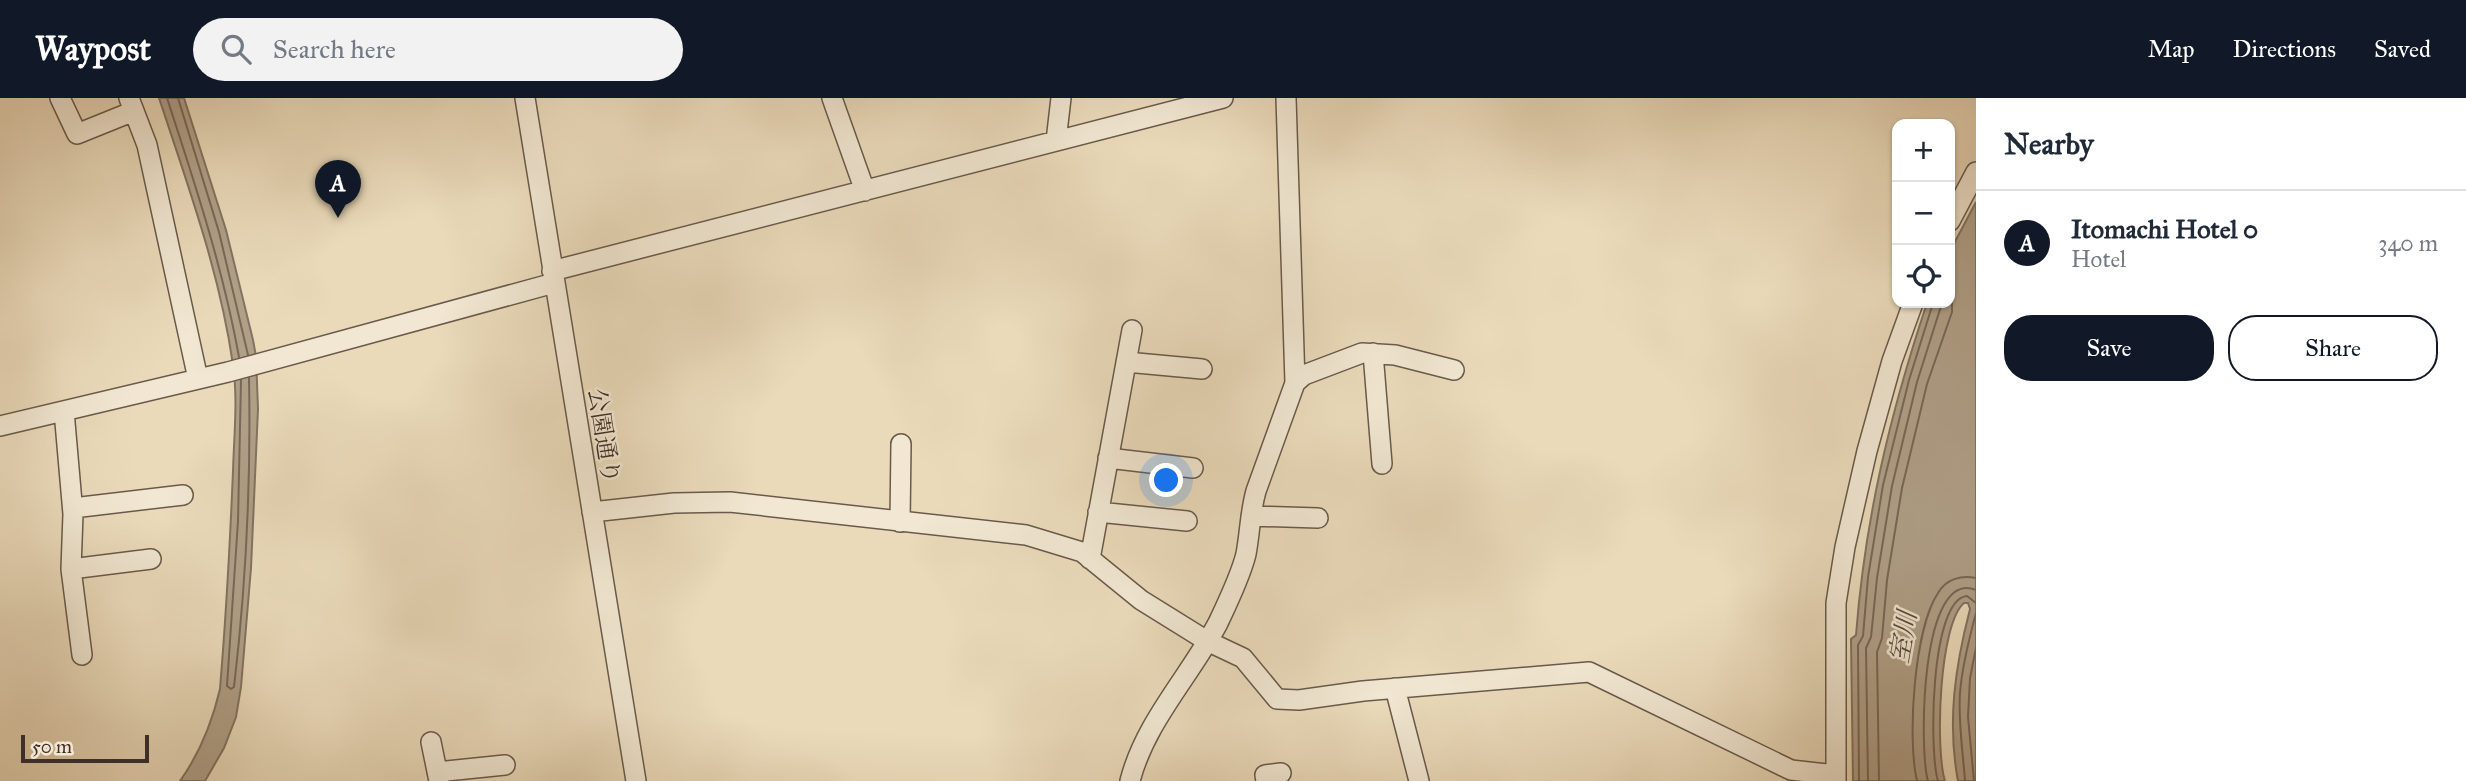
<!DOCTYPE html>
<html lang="en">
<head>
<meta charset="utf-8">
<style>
	:root { --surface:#fff; --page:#f2f2f3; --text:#1f2937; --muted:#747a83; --line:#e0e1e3; --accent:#111827 }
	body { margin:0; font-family:"IM FELL Great Primer","Noto Serif JP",serif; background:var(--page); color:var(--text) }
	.controls { position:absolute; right:21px; top:21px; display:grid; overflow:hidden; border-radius:14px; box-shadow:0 2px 5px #0004 }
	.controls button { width:63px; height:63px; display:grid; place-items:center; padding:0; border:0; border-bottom:2px solid var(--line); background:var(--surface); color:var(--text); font:35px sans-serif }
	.scale { position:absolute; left:21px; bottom:18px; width:128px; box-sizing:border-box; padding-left:7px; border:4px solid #3e2f28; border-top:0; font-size:19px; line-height:24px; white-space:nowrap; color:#3e2f28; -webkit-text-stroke:5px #f1e7d2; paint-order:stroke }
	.you { position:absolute; left:1167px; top:383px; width:24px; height:24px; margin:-18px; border:5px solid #fff; border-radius:50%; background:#1a73e8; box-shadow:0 0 0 10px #1a73e833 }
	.badge { display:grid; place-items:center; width:46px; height:46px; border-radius:50%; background:var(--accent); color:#fff; font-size:23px; font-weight:700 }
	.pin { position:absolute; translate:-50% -58px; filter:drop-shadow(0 2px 4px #0008) }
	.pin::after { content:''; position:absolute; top:37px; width:24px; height:21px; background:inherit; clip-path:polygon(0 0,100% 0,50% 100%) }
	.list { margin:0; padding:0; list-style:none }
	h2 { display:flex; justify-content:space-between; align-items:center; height:91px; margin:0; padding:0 28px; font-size:30px }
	h2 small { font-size:23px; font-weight:400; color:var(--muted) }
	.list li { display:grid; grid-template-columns:46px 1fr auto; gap:21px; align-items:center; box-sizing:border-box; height:105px; padding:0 28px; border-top:2px solid var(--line) }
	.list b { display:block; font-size:26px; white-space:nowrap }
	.list p { margin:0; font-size:23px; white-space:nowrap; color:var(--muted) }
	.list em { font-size:23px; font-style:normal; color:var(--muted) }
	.actions { display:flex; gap:14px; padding:21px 28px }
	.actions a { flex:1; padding:16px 0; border:2px solid var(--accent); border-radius:28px; text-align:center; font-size:24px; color:var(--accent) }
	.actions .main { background:var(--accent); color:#fff }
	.icon { flex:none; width:38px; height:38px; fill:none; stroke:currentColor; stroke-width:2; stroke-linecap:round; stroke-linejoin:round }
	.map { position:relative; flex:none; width:1976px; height:683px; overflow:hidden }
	header { display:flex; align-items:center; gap:42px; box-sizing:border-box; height:98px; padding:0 35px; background:var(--accent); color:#fff }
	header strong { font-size:33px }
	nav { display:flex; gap:38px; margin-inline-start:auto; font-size:24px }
	.search { width:490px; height:63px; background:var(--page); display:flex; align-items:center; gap:18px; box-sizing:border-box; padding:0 24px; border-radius:38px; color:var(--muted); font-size:26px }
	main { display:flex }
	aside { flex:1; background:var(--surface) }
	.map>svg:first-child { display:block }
	.water { fill:#b0a088; stroke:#827362; stroke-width:2 }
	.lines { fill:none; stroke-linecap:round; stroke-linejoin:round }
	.shore { stroke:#776858; stroke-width:2 }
	.minor-casing { stroke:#695a4c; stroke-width:22 }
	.minor { stroke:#f1e7d2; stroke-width:19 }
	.labels { text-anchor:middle; stroke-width:5; stroke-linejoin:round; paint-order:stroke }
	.street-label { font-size:24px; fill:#3e2f28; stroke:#f1e7d2 }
	.water-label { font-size:26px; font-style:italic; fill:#5a4b40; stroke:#f1e7d2 }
</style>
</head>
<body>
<header>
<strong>Waypost</strong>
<div class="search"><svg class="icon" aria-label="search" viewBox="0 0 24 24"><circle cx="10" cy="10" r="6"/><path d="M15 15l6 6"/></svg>Search here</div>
<nav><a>Map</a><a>Directions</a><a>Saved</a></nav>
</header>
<main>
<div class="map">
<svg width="1976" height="683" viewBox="0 0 1976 683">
	<rect width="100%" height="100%" fill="#eadaba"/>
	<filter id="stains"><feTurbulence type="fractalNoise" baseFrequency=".00286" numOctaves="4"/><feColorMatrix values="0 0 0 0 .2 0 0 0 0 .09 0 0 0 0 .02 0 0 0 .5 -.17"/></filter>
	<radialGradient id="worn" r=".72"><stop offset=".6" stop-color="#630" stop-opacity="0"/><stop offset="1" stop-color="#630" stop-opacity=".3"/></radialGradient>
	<!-- water -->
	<path class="water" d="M 159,0 L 184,0 L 226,132 L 253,242 L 256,258 L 258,311 L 251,470 L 241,589 L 236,619 L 224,650 L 205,683 L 180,683 C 200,655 212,625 220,591 C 226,518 230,446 233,373 C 234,338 238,301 233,267 C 220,175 188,88 159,0 Z
		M 1976,104 L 1976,683 L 1958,683 C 1947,624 1955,569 1970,511 L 1968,505 L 1964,505 C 1939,526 1935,651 1945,683 L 1853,683 L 1851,541 L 1856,537 C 1865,420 1890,316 1927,205 L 1950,205 L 1950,153 Z"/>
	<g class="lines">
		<!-- shore -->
		<path class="shore" d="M 167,0 C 195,86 223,170 239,259
			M 178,0 L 219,134 L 248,257
			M 241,282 L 238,423 L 227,588 L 231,591 L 234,589 C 246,487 251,383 249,280
			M 1859,683 L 1858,547 L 1863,538 L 1868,479 L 1883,387 L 1909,282 L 1933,205
			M 1868,683 L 1866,550 L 1871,539 L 1877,480 L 1892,388 L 1917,284 L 1942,205
			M 1879,683 L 1877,554 L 1882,540 L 1887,482 L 1902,390 L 1927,286 L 1952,214 L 1952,203 L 1950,194
			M 1917,683 C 1907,641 1914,531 1938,495 C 1946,481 1961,477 1976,480
			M 1928,683 C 1919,652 1920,469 1976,492
			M 1938,683 C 1929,654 1930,501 1967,498 L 1976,505
			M 1965,683 C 1963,654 1958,625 1960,595 C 1962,568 1969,541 1976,515
			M 1974,683 L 1968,619 L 1970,580 L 1976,550"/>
		<defs>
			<path id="minor" d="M 60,0 L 77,36 L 134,13
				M 129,0 L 147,47 L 198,281
				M 525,0 L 636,683
				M 832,0 L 865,93
				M 1056,43 L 1061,0
				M 1950,123 L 1976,74
				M 552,173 L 1223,0
				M 1373,255 L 1382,366
				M 1126,264 L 1202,271
				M 1295,285 L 1304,277 L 1362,255 L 1395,257 L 1454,272
				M 64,313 L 73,416 L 71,471 L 82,557
				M 0,328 L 228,274 L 554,185
				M 1108,360 L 1193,370
				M 73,410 L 183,397
				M 592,414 L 674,405 L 730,404 L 1026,437 L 1082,454 L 1141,502 L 1207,543 L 1243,560 L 1277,601 L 1299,602 L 1363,593 L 1589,574 L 1791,672 L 1836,677
				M 1098,414 L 1187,423
				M 1251,418 L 1318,420
				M 900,424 L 901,346
				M 1090,461 L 1132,232
				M 71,471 L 151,461
				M 1395,590 L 1419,683
				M 431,644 L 439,683
				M 437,674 L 505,667
				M 1130,683 C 1145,624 1190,578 1218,525 C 1227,506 1241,477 1246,456 C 1250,435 1250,414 1256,393 L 1295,285 L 1286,0
				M 1266,683 L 1265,677 L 1281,675
				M 1836,683 L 1836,505 L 1845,449 L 1867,353 L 1892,263 L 1913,205"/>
		</defs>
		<!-- minor casing -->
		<use href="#minor" class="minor-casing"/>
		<!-- minor -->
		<use href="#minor" class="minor"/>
	</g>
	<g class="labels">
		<!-- street labels -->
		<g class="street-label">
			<text transform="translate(604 338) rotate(81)" y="8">公園通り</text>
		</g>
		<!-- water labels -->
		<g class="water-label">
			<text transform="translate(1903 539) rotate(-80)" y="9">室川</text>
		</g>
	</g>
	<rect width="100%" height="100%" filter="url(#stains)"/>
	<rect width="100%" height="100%" fill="url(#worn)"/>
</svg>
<div class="controls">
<button>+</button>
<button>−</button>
<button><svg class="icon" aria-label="locate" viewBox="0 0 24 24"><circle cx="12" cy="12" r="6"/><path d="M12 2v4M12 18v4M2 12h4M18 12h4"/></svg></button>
</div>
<div class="scale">50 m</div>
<div class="you"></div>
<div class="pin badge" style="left:338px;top:120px">A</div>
</div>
<aside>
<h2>Nearby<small></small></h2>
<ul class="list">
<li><span class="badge">A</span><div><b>Itomachi Hotel 0</b><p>Hotel</p></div><em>340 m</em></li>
</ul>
<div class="actions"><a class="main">Save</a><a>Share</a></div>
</aside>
</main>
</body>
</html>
